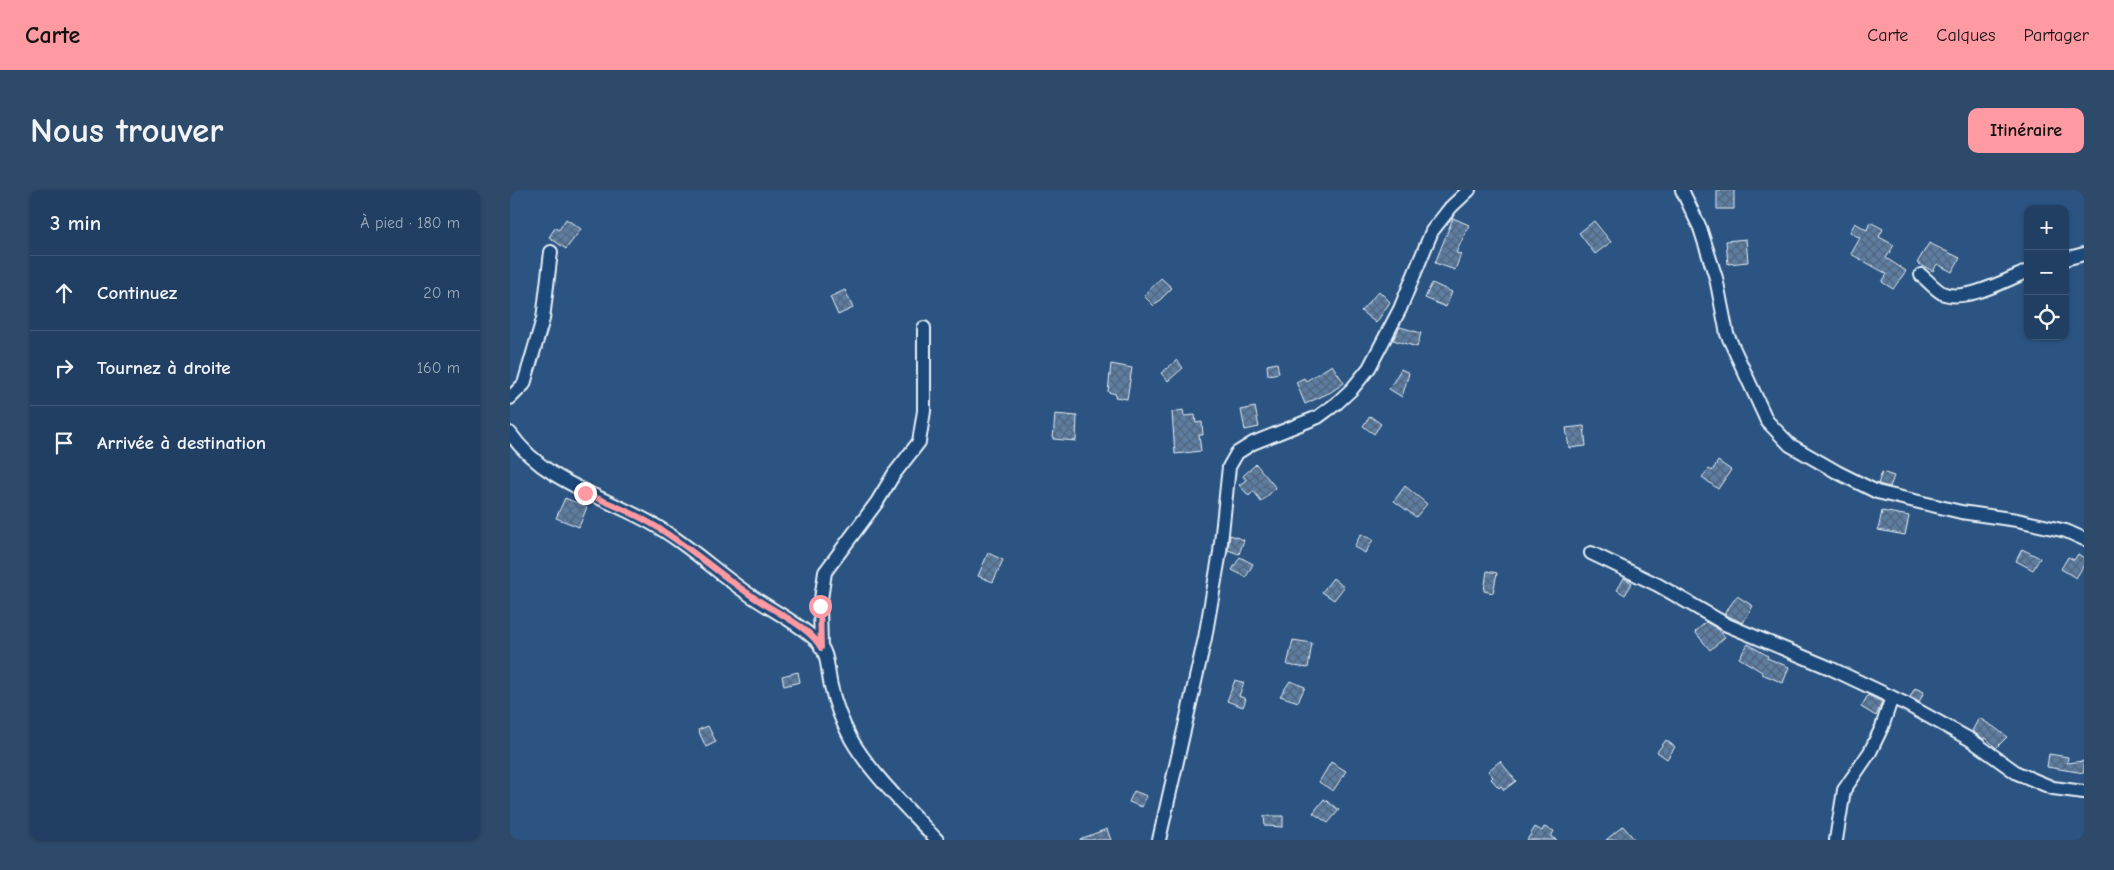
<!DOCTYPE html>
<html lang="fr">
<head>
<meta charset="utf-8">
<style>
	:root { --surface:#203f62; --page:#2d4a6b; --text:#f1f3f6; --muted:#a2afbe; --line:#3d5877; --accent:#ff9aa2 }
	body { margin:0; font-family:"Comic Neue",sans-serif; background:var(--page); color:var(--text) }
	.controls { position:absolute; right:15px; top:15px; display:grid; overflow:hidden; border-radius:10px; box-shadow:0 1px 4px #0004 }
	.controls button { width:45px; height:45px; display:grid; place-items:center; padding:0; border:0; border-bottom:1px solid var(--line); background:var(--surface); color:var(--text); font:25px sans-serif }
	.stop { position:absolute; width:15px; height:15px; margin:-11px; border:4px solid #ff9aa2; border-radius:50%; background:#fff }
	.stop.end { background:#ff9aa2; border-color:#fff; box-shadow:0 1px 5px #0008 }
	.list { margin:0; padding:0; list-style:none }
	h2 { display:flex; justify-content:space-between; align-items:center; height:65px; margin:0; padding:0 20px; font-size:21px }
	h2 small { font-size:16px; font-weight:400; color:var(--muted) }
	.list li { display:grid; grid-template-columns:32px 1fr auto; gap:15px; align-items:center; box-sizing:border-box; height:75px; padding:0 20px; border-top:1px solid var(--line) }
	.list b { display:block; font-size:19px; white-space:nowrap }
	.list em { font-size:16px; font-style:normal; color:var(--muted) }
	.icon { flex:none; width:28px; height:28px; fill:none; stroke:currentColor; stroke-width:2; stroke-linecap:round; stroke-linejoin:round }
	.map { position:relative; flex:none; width:1574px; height:650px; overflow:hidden; border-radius:10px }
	header { display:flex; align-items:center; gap:30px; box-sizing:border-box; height:70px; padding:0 25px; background:var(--accent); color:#111 }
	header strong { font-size:24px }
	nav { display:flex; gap:28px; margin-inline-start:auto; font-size:18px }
	.intro { display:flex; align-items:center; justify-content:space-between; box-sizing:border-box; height:120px; padding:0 30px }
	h1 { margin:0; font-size:35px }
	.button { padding:12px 22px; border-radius:10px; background:var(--accent); color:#111; font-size:18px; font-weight:700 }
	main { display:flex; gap:30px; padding:0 30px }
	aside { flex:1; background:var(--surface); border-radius:10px; box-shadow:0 1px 4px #0004 }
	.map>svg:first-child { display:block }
	.building { fill:url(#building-cross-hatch); stroke:#e8f1f8 }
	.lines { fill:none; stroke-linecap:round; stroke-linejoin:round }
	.minor-casing { stroke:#e8f1f8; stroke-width:16 }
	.minor { stroke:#1f4a7a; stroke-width:12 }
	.route { stroke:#ff9aa2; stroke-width:6 }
</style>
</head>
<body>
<header>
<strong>Carte</strong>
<nav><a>Carte</a><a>Calques</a><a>Partager</a></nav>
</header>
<div class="intro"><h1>Nous trouver</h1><a class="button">Itinéraire</a></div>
<main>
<aside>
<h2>3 min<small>À pied · 180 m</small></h2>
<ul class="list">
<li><svg class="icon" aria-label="ahead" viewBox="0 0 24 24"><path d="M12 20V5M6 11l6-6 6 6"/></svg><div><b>Continuez</b></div><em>20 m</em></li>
<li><svg class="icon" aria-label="right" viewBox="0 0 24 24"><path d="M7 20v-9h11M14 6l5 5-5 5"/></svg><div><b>Tournez à droite</b></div><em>160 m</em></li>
<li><svg class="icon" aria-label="arrive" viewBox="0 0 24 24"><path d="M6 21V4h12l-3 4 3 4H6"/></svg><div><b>Arrivée à destination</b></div></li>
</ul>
</aside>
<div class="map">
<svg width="1574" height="650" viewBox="0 0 1574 650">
	<defs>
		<pattern id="building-cross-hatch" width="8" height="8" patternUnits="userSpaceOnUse" patternTransform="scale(1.25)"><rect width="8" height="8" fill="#5d7da1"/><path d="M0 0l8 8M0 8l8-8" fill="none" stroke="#53657a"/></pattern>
	</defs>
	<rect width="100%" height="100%" fill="#2b5482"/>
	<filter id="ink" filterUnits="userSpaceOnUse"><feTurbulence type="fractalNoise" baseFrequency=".02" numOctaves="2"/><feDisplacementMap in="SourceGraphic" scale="10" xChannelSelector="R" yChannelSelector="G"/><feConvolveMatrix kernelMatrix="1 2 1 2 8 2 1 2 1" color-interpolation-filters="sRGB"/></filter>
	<g filter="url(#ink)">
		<!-- building -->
		<path class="building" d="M 1207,0 L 1224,0 L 1224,19 L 1207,19 Z
			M 943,28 L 959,35 L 946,63 L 951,64 L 945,80 L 925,73 Z
			M 56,29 L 71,39 L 56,59 L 39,47 L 45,38 L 49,40 Z
			M 1084,31 L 1101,52 L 1085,64 L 1069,43 Z
			M 1360,32 L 1373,39 L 1369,47 L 1384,55 L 1376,68 L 1396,81 L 1383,99 L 1372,92 L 1377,84 L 1341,64 L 1350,48 L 1340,42 L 1345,33 L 1357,40 Z
			M 1236,49 L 1238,72 L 1218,74 L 1216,51 Z
			M 1419,53 L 1450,68 L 1442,82 L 1427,74 L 1423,81 L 1407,73 Z
			M 651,88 L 662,98 L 644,116 L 634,106 Z
			M 922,93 L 942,102 L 936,117 L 915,108 Z
			M 335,100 L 343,118 L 328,125 L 320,107 Z
			M 869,101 L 880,112 L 866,133 L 851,121 Z
			M 890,137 L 911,143 L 907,157 L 883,150 Z
			M 667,170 L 673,178 L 658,191 L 651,183 Z
			M 767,173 L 769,183 L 758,185 L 757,175 Z
			M 601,174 L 622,178 L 617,209 L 605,207 L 606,204 L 598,202 Z
			M 822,175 L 834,193 L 821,202 L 795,214 L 786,192 L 794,188 L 796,191 Z
			M 891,179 L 899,183 L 892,207 L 879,199 Z
			M 745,217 L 749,237 L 735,240 L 731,220 Z
			M 673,220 L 674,226 L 685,225 L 686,233 L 692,232 L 693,245 L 689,245 L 691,261 L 665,264 L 662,222 Z
			M 545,224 L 567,226 L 566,251 L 543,249 Z
			M 860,226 L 871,234 L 864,244 L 853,236 Z
			M 1074,236 L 1076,256 L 1059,258 L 1056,238 Z
			M 1208,271 L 1221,280 L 1208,299 L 1192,287 L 1199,279 L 1202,281 Z
			M 746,274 L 766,298 L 751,312 L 744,301 L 739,306 L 729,295 L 736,290 L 733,286 Z
			M 1372,282 L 1384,286 L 1380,297 L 1368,294 Z
			M 895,296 L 917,314 L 906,327 L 884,311 Z
			M 55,308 L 77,317 L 69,337 L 46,328 Z
			M 1372,321 L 1399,326 L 1395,345 L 1368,340 Z
			M 851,344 L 863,350 L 855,363 L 844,357 Z
			M 720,345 L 734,350 L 729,364 L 718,360 Z
			M 1512,359 L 1530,368 L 1523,380 L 1506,371 Z
			M 478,363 L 493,370 L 483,392 L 468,386 Z
			M 1568,364 L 1574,368 L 1574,375 L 1566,388 L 1551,379 L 1558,367 L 1564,370 Z
			M 730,367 L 743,374 L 736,387 L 722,380 Z
			M 977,381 L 987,383 L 983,403 L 974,401 Z
			M 823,388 L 834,397 L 824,410 L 812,402 Z
			M 1114,388 L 1122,393 L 1115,405 L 1107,400 Z
			M 1227,406 L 1243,416 L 1233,433 L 1214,424 Z
			M 1196,432 L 1208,439 L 1215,447 L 1200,460 L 1185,442 Z
			M 783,450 L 802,453 L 798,478 L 777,475 Z
			M 1238,454 L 1258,466 L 1257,468 L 1279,477 L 1273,493 L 1252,484 L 1252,482 L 1229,468 Z
			M 288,482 L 290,492 L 274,496 L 272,486 Z
			M 725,490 L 734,493 L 729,506 L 736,509 L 733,517 L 717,511 Z
			M 780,491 L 795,497 L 788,512 L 770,506 Z
			M 1405,498 L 1414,502 L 1409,512 L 1400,507 Z
			M 1358,505 L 1372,512 L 1366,526 L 1351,517 Z
			M 1469,528 L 1484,537 L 1497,547 L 1486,558 L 1475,547 L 1474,549 L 1462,541 Z
			M 198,536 L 206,552 L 196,557 L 188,540 Z
			M 1156,550 L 1165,557 L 1157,569 L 1147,562 Z
			M 1539,564 L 1558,567 L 1557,573 L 1574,571 L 1574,583 L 1537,577 Z
			M 990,571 L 1006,591 L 994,600 L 991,596 L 989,598 L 981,589 L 983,587 L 978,581 Z
			M 821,572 L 836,581 L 823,601 L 809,592 Z
			M 624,601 L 637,606 L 632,617 L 619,612 Z
			M 814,609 L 829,620 L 818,633 L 803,623 Z
			M 754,626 L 773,626 L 773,637 L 755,636 Z
			M 1113,636 L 1125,650 L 1096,650 Z
			M 1025,637 L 1032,641 L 1034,637 L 1044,641 L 1041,647 L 1047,650 L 1017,650 Z
			M 597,639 L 601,650 L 570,650 L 570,649 Z"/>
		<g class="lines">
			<defs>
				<path id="minor" d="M 1172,0 L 1190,38 L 1206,88 L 1217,144 L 1257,231 L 1280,255 L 1327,282 L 1367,302 L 1451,322 L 1507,330 L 1556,341 L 1574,349
					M 1555,69 L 1574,64
					M 1411,85 C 1418,91 1425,99 1432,103 C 1454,113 1497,90 1518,81
					M 0,208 L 14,194 L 33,129 L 41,62
					M 0,243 C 33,291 90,305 139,332 C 174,351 204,380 237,403 C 259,419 286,431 306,450 C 319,462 317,480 321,496 C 325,514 332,532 341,549 C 361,584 399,620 427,650
					M 1081,363 L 1148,395 L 1217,435 L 1320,478 L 1396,514 L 1461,550 L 1507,583 L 1543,598 L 1574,602
					M 311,458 L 310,416 L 315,382 L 367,312 L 384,284 L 409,252 L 414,221 L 414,138
					M 649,650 L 695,448 L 710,362 L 719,277 L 727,263 L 743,253 L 808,227 L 827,213 L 842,199 L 859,178 L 890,119 L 922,41 L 941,17 L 959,0
					M 1326,650 L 1334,600 L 1360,562 L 1372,537 L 1382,507"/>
			</defs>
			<!-- minor casing -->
			<use href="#minor" class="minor-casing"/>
			<!-- minor -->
			<use href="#minor" class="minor"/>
		</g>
	</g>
	<g class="lines" filter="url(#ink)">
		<!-- route -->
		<path class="route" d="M 75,303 C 96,312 120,321 140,333 C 175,353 205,381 239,404 C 259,419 300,436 311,458 L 310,416"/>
	</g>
</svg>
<div class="controls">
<button>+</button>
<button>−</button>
<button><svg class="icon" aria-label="locate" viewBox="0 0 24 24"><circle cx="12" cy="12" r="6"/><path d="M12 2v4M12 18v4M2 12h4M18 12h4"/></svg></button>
</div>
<div class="stop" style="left:310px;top:416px"></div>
<div class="stop end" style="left:75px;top:303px"></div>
</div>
</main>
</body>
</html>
